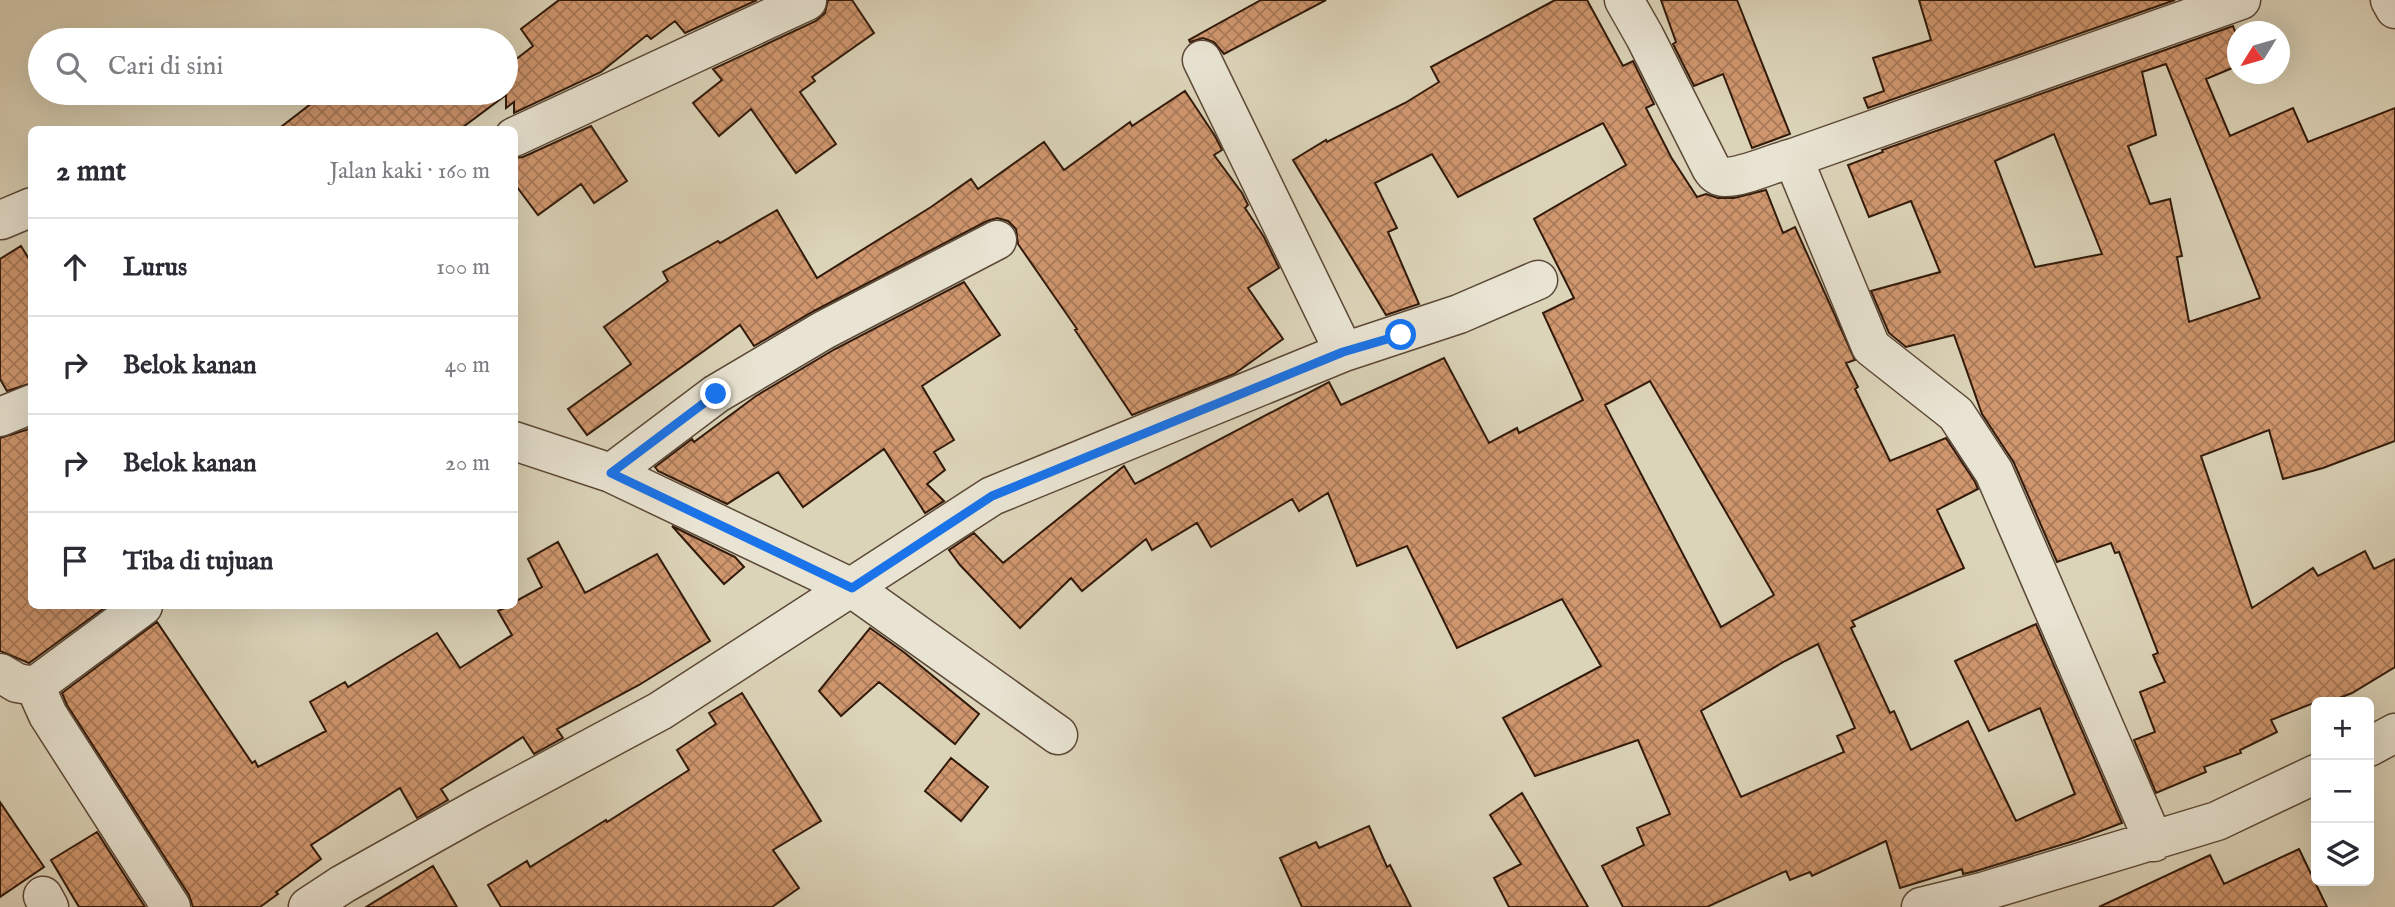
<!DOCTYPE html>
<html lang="id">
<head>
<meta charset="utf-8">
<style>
	:root { --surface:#fff; --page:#f7f7f7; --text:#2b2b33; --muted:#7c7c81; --line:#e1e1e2 }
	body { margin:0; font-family:"IM FELL English",serif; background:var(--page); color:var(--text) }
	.controls { position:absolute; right:21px; bottom:21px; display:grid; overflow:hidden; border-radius:10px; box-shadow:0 7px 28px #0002 }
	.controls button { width:63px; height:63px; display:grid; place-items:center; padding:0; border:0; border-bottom:2px solid var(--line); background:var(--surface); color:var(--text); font:35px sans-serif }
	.compass { position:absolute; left:2227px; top:21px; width:63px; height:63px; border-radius:50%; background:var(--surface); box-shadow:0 7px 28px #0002; rotate:233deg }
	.stop { position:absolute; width:21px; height:21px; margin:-16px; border:5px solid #1a73e8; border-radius:50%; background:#fff }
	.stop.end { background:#1a73e8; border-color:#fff; box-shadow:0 2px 7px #0008 }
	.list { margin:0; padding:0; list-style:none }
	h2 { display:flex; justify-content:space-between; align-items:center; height:91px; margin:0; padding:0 28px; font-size:30px }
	h2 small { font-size:23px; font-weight:400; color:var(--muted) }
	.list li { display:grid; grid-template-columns:46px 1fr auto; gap:21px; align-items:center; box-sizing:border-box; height:98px; padding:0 28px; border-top:2px solid var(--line) }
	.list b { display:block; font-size:26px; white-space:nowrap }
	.list em { font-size:23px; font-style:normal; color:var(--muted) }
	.icon { flex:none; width:38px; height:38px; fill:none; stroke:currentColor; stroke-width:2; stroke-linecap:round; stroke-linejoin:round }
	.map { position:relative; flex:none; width:2395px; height:907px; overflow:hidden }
	.search { position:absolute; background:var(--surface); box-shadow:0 7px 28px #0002; left:28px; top:28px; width:490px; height:77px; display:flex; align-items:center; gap:18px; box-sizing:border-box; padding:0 24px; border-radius:38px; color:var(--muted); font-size:26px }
	.panel { position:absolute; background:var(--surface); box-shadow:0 7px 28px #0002; left:28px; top:126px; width:490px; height:483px; border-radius:10px }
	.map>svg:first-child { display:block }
	.building { fill:url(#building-cross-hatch); stroke:#321a0a; stroke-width:2; fill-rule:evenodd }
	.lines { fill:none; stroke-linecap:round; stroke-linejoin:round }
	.minor-casing { stroke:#5c4836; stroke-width:41 }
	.minor { stroke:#e8e3d2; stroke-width:38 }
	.route { stroke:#1a73e8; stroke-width:9 }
</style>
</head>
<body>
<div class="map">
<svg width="2395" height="907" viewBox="0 0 2395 907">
	<defs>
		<pattern id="building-cross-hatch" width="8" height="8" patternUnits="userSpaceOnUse" patternTransform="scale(1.75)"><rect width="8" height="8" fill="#d0976f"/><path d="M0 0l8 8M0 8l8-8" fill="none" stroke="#a97a59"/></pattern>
	</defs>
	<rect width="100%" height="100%" fill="#dcd4b9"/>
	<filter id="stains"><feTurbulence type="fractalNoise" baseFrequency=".00286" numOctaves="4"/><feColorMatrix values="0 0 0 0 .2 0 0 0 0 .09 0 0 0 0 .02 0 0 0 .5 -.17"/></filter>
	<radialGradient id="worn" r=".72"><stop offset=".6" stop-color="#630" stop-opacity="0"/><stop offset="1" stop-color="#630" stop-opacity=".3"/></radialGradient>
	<!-- building -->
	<path class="building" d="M 559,0 L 757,0 L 685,33 L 675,21 L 651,39 L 647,35 L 601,72 L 514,113 L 514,102 L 506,108 L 506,95 L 459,130 L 277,130 L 325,93 L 506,93 L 506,67 L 533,46 L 521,29 Z
		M 828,0 L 852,0 L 874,33 L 812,77 L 815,81 L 800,92 L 836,144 L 796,173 L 751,109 L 719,136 L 693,103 L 722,80 L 713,69 L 816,21 L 825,13 Z
		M 1261,0 L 1326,0 L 1224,54 L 1214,42 L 1203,38 L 1190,42 L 1189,40 Z
		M 1555,0 L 1587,0 L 1623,66 L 1633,61 L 1654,104 L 1646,108 L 1671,157 L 1697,197 L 1706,194 L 1718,198 L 1734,198 L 1766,190 L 1783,233 L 1795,227 L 1855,360 L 1846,363 L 1858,387 L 1855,389 L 1890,461 L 1946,438 L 1975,482 L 1978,489 L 1937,510 L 1964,568 L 1852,621 L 1855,626 L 1851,628 L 1890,713 L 1894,711 L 1911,750 L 1968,721 L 2016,821 L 2075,794 L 2040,708 L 1989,731 L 1955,661 L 2036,624 L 2122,823 L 2077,840 L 1976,871 L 1963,874 L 1962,869 L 1900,888 L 1886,841 L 1812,876 L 1810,872 L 1790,880 L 1786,871 L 1707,907 L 1623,907 L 1602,866 L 1644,845 L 1637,828 L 1670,814 L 1638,740 L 1535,776 L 1503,718 L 1601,666 L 1562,599 L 1457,648 L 1407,546 L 1357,566 L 1328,493 L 1299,511 L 1292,499 L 1211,547 L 1197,523 L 1152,550 L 1146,539 L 1082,591 L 1071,578 L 1020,628 L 960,565 L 949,550 L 974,533 L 1003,563 L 1124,466 L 1135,484 L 1329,382 L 1341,405 L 1444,358 L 1489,443 L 1517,428 L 1519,433 L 1583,400 L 1543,313 L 1574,298 L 1534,219 L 1626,165 L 1603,123 L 1458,197 L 1432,154 L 1375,183 L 1397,228 L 1388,232 L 1419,304 L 1386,315 L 1293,160 L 1326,140 L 1327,142 L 1405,103 L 1439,82 L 1431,67 ZM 1650,381 L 1774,595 L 1721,627 L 1605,405 ZM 1818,644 L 1855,728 L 1837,736 L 1844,752 L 1741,797 L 1701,711 L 1785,661 Z
		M 1661,0 L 1737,0 L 1790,134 L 1752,148 L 1723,74 L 1694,86 L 1673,44 L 1676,42 Z
		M 1919,0 L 2175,0 L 1868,108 L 1864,98 L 1884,91 L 1873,58 L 1931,40 Z
		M 2233,26 L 2237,37 L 2237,66 L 2206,79 L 2230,136 L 2293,108 L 2308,142 L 2395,108 L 2395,441 L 2323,468 L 2283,479 L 2269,430 L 2201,456 L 2252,608 L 2313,568 L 2318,576 L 2365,551 L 2374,569 L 2395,559 L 2395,667 L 2352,693 L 2329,702 L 2316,702 L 2271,720 L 2277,732 L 2240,750 L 2241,753 L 2204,767 L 2206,772 L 2156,793 L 2134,740 L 2155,732 L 2140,692 L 2165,682 L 2153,655 L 2158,653 L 2119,552 L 2115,553 L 2111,543 L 2057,562 L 2014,463 L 1982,414 L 1954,335 L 1906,347 L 1889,333 L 1871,291 L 1940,272 L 1911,201 L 1869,217 L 1848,165 L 1883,152 L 1882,150 ZM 2166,64 L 2260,298 L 2189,322 L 2177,257 L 2182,256 L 2170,199 L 2150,204 L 2128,146 L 2156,135 L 2142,72 ZM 2054,134 L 2102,254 L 2035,267 L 1995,161 Z
		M 1185,91 L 1215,136 L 1222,150 L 1214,155 L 1242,193 L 1248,205 L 1245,208 L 1264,237 L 1279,268 L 1248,288 L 1283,339 L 1234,374 L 1132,415 L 1075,330 L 1077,329 L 1018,244 L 1016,229 L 1008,221 L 997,218 L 987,221 L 814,311 L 754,346 L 740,325 L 587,435 L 568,409 L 631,364 L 604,327 L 668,281 L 663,272 L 718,241 L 720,243 L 777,210 L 817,278 L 931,207 L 971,179 L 978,189 L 1044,142 L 1064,170 L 1130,122 L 1132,126 Z
		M 591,126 L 627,181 L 594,203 L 581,184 L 538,215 L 514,183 L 514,158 L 523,157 Z
		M 21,246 L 32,264 L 32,383 L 7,391 L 0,379 L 0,259 Z
		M 964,282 L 1000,335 L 922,386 L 954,440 L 934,452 L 945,470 L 927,484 L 944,501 L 925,513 L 884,449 L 803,507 L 778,472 L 727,504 L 658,471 L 655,467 L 692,439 L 694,442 L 756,396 L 835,349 Z
		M 32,428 L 32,606 L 107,606 L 29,663 L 0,651 L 0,438 Z
		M 672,526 L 735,557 L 744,567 L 724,584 Z
		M 558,542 L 585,593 L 657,554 L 710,641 L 639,685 L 557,729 L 563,738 L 534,754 L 523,737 L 441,789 L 448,800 L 417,818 L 400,788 L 311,845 L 321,859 L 276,892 L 278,894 L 260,907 L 193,907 L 189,895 L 67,705 L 62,693 L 157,622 L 252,763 L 255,761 L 258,767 L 326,731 L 310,702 L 345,682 L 348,687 L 437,633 L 460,668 L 512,635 L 498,611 L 509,606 L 514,606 L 514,602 L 542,587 L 528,559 Z
		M 870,628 L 905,653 L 979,714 L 955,744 L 879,682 L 841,716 L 819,691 Z
		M 742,693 L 821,821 L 773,850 L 799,888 L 772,907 L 501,907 L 488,885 L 527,861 L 530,867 L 606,820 L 607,822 L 689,770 L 677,750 L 716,724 L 709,713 Z
		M 951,758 L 988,787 L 961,821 L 925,791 Z
		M 1522,793 L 1540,824 L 1588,907 L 1509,907 L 1494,878 L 1521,864 L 1490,815 Z
		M 0,802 L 44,867 L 0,897 Z
		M 1369,826 L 1387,867 L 1390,865 L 1411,907 L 1302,907 L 1280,858 L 1316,842 L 1319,848 Z
		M 97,832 L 145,907 L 79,907 L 51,860 Z
		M 2299,849 L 2327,907 L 2099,907 L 2210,855 L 2224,884 Z
		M 433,866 L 457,907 L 366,907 Z"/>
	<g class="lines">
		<defs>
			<path id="minor" d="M 1624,0 L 1645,37 L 1711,168 C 1714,173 1718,177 1725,177 C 1744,177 1773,163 1793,158 L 2241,0
				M 2390,0 L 2395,9
				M 1202,60 L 1344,352
				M 514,137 L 807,1
				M 1793,158 L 1871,347 L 1956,414 L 1994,472 L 2154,842
				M 1,220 L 32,207
				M 0,417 L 32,404
				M 514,441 L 611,473 L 852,588 L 1058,735
				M 611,473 L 716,394 L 824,330 L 997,240
				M 143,606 L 35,686 L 48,715 L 171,907
				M 0,673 L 17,683 L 35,686
				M 2369,747 L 2395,733
				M 43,896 L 49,907
				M 308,907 L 343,884 L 477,809 L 660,711 L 992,496 L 1344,352 L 1459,314 L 1538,280
				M 1921,907 L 1982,892 L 2217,821 L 2316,774"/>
		</defs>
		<!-- minor casing -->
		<use href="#minor" class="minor-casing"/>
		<!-- minor -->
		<use href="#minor" class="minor"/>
	</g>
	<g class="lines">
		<!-- route -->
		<path class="route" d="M 716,394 L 611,473 L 852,588 L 992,496 L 1343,352 L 1401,335"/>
	</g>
	<rect width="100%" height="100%" filter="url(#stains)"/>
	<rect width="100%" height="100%" fill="url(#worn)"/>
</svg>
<div class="controls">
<button>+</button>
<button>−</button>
<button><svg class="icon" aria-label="layers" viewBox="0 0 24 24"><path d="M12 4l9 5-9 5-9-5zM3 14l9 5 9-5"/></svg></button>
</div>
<svg class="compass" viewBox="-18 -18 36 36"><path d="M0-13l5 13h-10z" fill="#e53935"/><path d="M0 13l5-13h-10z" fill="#7c7c81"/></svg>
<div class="stop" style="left:1401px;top:335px"></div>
<div class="stop end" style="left:716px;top:394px"></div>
<div class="search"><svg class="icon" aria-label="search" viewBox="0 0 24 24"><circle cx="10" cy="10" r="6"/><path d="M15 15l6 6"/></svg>Cari di sini</div>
<section class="panel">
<h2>2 mnt<small>Jalan kaki · 160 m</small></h2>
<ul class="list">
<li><svg class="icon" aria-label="ahead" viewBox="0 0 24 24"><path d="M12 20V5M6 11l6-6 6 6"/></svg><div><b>Lurus</b></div><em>100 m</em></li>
<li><svg class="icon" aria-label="right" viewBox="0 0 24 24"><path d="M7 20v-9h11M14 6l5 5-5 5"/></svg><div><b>Belok kanan</b></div><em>40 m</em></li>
<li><svg class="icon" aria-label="right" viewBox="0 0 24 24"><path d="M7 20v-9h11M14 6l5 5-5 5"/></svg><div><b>Belok kanan</b></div><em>20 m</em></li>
<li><svg class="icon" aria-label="arrive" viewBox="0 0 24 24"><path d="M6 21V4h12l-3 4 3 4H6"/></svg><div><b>Tiba di tujuan</b></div></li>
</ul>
</section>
</div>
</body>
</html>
